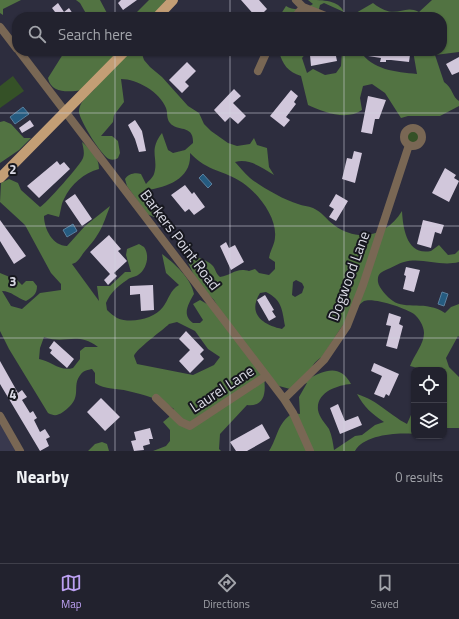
<!DOCTYPE html>
<html lang="en">
<head>
<meta charset="utf-8">
<style>
	:root { --surface:#22222e; --page:#2a2a36; --text:#f1f3f6; --muted:#a2a4aa; --line:#3f3f4a; --accent:#bca0f2 }
	body { margin:0; font-family:"Titillium Web",sans-serif; background:var(--page); color:var(--text) }
	.controls { position:absolute; right:12px; bottom:12px; display:grid; overflow:hidden; border-radius:8px; box-shadow:0 1px 3px #0004 }
	.controls button { width:36px; height:36px; display:grid; place-items:center; padding:0; border:0; border-bottom:1px solid var(--line); background:var(--surface); color:var(--text); font:20px sans-serif }
	.list { margin:0; padding:0; list-style:none }
	h2 { display:flex; justify-content:space-between; align-items:center; height:52px; margin:0; padding:0 16px; font-size:17px }
	h2 small { font-size:13px; font-weight:400; color:var(--muted) }
	.icon { flex:none; width:22px; height:22px; fill:none; stroke:currentColor; stroke-width:2; stroke-linecap:round; stroke-linejoin:round }
	.map { position:relative; flex:none; width:459px; height:451px; overflow:hidden }
	.search { position:absolute; background:var(--surface); box-shadow:0 1px 3px #0004; left:12px; right:12px; top:12px; height:44px; display:flex; align-items:center; gap:10px; box-sizing:border-box; padding:0 14px; border-radius:16px; color:var(--muted); font-size:15px }
	.sheet { height:112px; background:var(--surface) }
	nav { display:flex; justify-content:space-around; align-items:center; box-sizing:border-box; height:56px; border-top:1px solid var(--line); background:var(--surface); font-size:11px; color:var(--muted) }
	nav a { display:grid; justify-items:center; gap:2px }
	nav .on { color:var(--accent) }
	.map>svg:first-child { display:block }
	.built { fill:#39394e }
	.green { fill:#355127 }
	.forest { fill:#527342; fill-rule:evenodd }
	.water { fill:#255b80; stroke:#5b809e }
	.building { fill:#d1c7db }
	.lines { fill:none; stroke-linecap:round; stroke-linejoin:round }
	.minor { stroke:#796754; stroke-width:8 }
	.major { stroke:#c39e75; stroke-width:10 }
	.grid { fill:none; stroke:#d8d8e3; stroke-width:1; stroke-opacity:0.55 }
	.labels { text-anchor:middle; stroke-width:4; stroke-linejoin:round; paint-order:stroke }
	.street-label { font-size:15px; fill:#d8d8e3; stroke:#16171e }
	.grid-label { font-size:13px; text-anchor:middle; font-weight:bold; fill:#d8d8e3; stroke:#16171e; stroke-width:4; stroke-linejoin:round; paint-order:stroke }
</style>
</head>
<body>
<div class="map">
<svg width="459" height="451" viewBox="0 0 459 451">
	<rect width="100%" height="100%" fill="#2d2d3e"/>
	<!-- built -->
	<path class="built" d="M 0,416 L 20,451 L 0,451 Z"/>
	<!-- green -->
	<path class="green" d="M 13,76 L 24,91 L 0,108 L 0,86 Z
		M407 137a6 6 0 1 1 12 0a6 6 0 1 1-12 0Z"/>
	<!-- forest -->
	<path class="forest" d="M 0,0 L 21,0 L 3,9 L 3,15 L 0,13 Z
		M 76,0 L 100,0 L 109,17 L 88,17 L 80,3 Z
		M 149,0 L 166,0 L 152,17 L 132,17 Z
		M 308,0 C 324,0 338,0 344,12 L 324,3 L 320,5 L 319,9 L 321,13 L 332,14 L 337,17 L 279,17 L 286,6 C 294,11 305,10 313,4 Z
		M 432,0 L 459,0 L 459,52 L 435,55 L 444,82 C 453,88 452,97 459,101 L 459,106 L 440,116 L 408,116 L 401,118 L 385,93 L 372,84 L 363,86 L 360,98 L 362,110 C 347,121 323,112 308,105 L 301,76 C 288,72 282,64 279,51 L 308,51 L 302,58 L 307,73 L 313,69 L 325,75 L 336,73 L 341,66 L 342,51 L 360,51 C 372,70 396,72 417,74 L 413,51 L 442,51 L 442,44 L 445,39 L 442,17 L 349,17 L 373,3 C 397,22 402,3 419,12 Z
		M 65,51 L 120,51 L 82,90 C 70,92 51,94 48,78 Z
		M 129,51 L 141,51 L 144,60 L 150,67 L 162,77 L 188,106 L 199,113 L 204,124 L 211,131 L 228,143 L 237,146 L 250,144 L 254,138 L 257,145 L 267,148 L 269,167 L 274,175 C 262,168 250,158 235,162 C 240,167 244,173 250,178 C 261,187 284,200 298,204 C 303,206 308,206 313,208 C 322,212 326,219 334,225 C 358,243 387,236 402,211 C 403,229 407,256 431,251 L 439,245 L 448,255 L 455,254 L 459,250 L 459,262 C 440,267 422,257 404,262 C 399,263 393,267 388,269 C 381,272 377,274 378,282 C 379,288 387,297 393,301 C 405,310 426,300 445,313 L 451,307 L 459,304 L 459,337 L 458,336 L 446,358 L 449,367 L 459,377 L 459,428 L 444,428 L 444,370 L 425,370 L 410,366 C 414,355 424,344 424,333 C 424,326 419,318 414,314 C 406,308 373,297 364,301 C 352,308 331,344 322,357 C 313,362 310,369 308,379 C 325,370 340,364 351,384 C 338,385 316,392 318,410 C 319,417 325,423 329,429 C 332,436 333,443 334,450 L 355,436 L 362,435 L 375,425 L 384,422 C 372,414 364,407 357,394 C 379,401 388,414 407,424 L 414,408 L 414,434 C 397,432 363,435 355,451 L 269,451 C 278,437 277,423 293,413 L 300,414 L 299,397 L 307,383 L 290,389 L 279,386 L 268,374 L 264,378 C 266,392 265,407 247,405 L 220,434 L 219,449 L 221,451 L 153,451 L 166,446 L 170,441 L 170,430 L 163,422 L 169,417 L 174,409 C 161,399 144,395 128,391 C 117,388 105,390 95,383 L 95,373 L 92,369 C 88,370 84,370 81,374 C 70,387 85,397 63,412 C 57,416 54,416 48,413 L 9,349 L 0,331 L 0,273 L 17,280 L 22,285 L 26,281 L 33,281 L 37,286 C 37,294 33,297 26,301 C 17,298 11,291 2,291 L 11,306 L 22,309 L 40,293 L 61,290 L 61,284 L 51,273 L 25,225 L 0,202 L 1,183 L 9,179 L 18,183 L 21,190 L 40,207 C 45,205 82,163 83,158 C 85,153 83,147 82,142 C 91,150 99,157 99,169 C 84,173 71,184 64,199 C 61,204 61,211 59,217 L 48,214 L 44,216 C 44,229 53,246 67,246 L 85,226 L 110,206 C 102,228 100,234 85,251 C 80,257 79,262 72,264 L 99,301 L 97,286 L 110,286 L 125,272 L 131,272 L 126,255 L 127,249 L 139,244 L 144,247 C 150,255 147,269 138,275 C 135,277 130,277 127,280 C 118,286 110,293 106,303 L 107,310 C 110,313 114,316 117,318 C 131,324 154,319 163,307 C 169,299 170,290 179,285 L 166,273 L 162,254 C 174,263 191,278 194,294 C 189,303 181,315 193,323 L 200,323 L 203,320 L 193,304 L 200,300 L 221,312 L 214,300 L 197,282 L 186,258 L 186,253 C 194,257 207,259 213,266 C 216,270 216,274 220,277 C 232,275 236,267 249,271 L 255,269 L 259,273 L 269,275 L 275,269 L 275,262 L 269,258 C 270,251 275,244 275,237 C 277,218 259,194 243,183 C 224,170 208,172 190,153 C 192,178 168,187 147,190 L 159,219 L 147,214 L 127,186 L 125,179 C 128,174 135,172 141,174 L 146,184 C 149,180 152,179 154,174 C 159,158 148,151 162,133 L 168,150 L 173,153 L 185,150 L 193,143 C 194,124 177,132 170,123 C 166,118 168,113 166,108 C 160,92 137,79 121,79 L 124,102 L 114,115 L 113,122 L 101,136 L 112,136 L 118,141 L 120,153 L 118,158 C 115,160 112,160 109,159 C 101,155 80,121 79,112 C 79,99 93,94 98,84 ZM 296,280 L 302,283 L 304,287 L 302,293 L 295,297 L 292,295 L 293,282 ZM 266,292 C 282,300 282,309 285,326 L 282,329 C 263,325 247,314 260,293 ZM 177,322 L 195,331 L 208,349 L 220,357 L 214,365 L 193,375 L 137,364 L 134,356 C 136,349 162,331 169,324 ZM 44,337 C 66,345 76,331 98,347 L 85,347 L 80,351 L 80,359 L 73,368 C 60,372 51,361 39,359 L 40,348 Z
		M 4,121 L 11,124 L 24,138 L 31,138 L 19,150 L 0,163 L 0,122 Z
		M 102,442 L 107,444 L 109,451 L 88,451 L 95,444 Z"/>
	<!-- water -->
	<path class="water" d="M 23,107 L 29,114 L 15,124 L 10,117 Z
		M 203,174 L 212,184 L 208,188 L 199,178 Z
		M 73,224 L 77,231 L 67,237 L 63,230 Z
		M 442,292 L 448,294 L 444,306 L 438,304 Z"/>
	<!-- building -->
	<path class="building" d="M 121,0 L 137,0 L 123,10 L 118,3 Z
		M 241,0 L 259,0 L 267,9 L 259,17 L 256,17 Z
		M 58,3 L 64,12 L 69,8 L 75,17 L 56,17 L 58,16 L 52,8 Z
		M 335,51 L 337,61 L 311,66 L 310,55 Z
		M 369,51 L 402,51 L 402,54 L 410,55 L 409,62 L 391,60 L 386,60 L 386,62 L 380,62 L 381,58 L 368,56 Z
		M 459,57 L 459,72 L 452,75 L 446,64 Z
		M 187,62 L 196,71 L 185,82 L 189,86 L 182,93 L 169,80 Z
		M 234,89 L 241,96 L 233,103 L 246,116 L 238,124 L 230,117 L 225,122 L 214,110 Z
		M 291,90 L 298,96 L 294,102 L 296,104 L 286,117 L 290,120 L 284,127 L 270,116 Z
		M 368,96 L 386,100 L 379,119 L 375,119 L 372,134 L 361,132 Z
		M 30,120 L 34,126 L 22,133 L 19,128 Z
		M 135,120 L 142,131 L 146,151 L 139,152 L 135,139 L 128,125 Z
		M 354,151 L 362,153 L 355,183 L 342,179 L 347,158 L 352,159 Z
		M 57,161 L 60,165 L 64,162 L 70,169 L 39,198 L 27,186 Z
		M 445,168 L 456,175 L 454,178 L 459,181 L 449,202 L 432,193 Z
		M 185,185 L 192,194 L 194,192 L 205,207 L 194,215 L 189,209 L 185,212 L 171,195 Z
		M 75,194 L 92,219 L 82,226 L 65,201 Z
		M 336,194 L 348,201 L 336,221 L 329,217 L 334,209 L 329,206 Z
		M 0,220 L 26,256 L 14,264 L 0,241 Z
		M 423,220 L 444,225 L 441,234 L 435,232 L 431,248 L 417,244 Z
		M 109,235 L 121,249 L 118,251 L 127,261 L 114,273 L 117,276 L 108,285 L 104,280 L 110,274 L 90,252 Z
		M 226,242 L 229,248 L 235,245 L 244,262 L 231,270 L 220,246 Z
		M 406,267 L 420,270 L 414,292 L 403,289 L 406,276 L 404,275 Z
		M 153,285 L 154,310 L 141,311 L 140,294 L 130,295 L 130,286 Z
		M 265,295 L 274,310 L 272,311 L 276,317 L 269,321 L 257,300 Z
		M 389,313 L 401,317 L 399,324 L 403,326 L 397,349 L 386,346 L 391,326 L 386,325 Z
		M 186,331 L 204,350 L 200,354 L 204,359 L 190,373 L 179,361 L 190,350 L 179,339 Z
		M 54,341 L 74,359 L 67,368 L 50,353 L 52,350 L 49,348 Z
		M 0,361 L 18,393 L 22,390 L 27,397 L 22,400 L 30,413 L 33,411 L 37,418 L 34,420 L 40,432 L 45,429 L 50,437 L 46,439 L 49,446 L 40,451 L 0,384 Z
		M 374,363 L 399,374 L 389,396 L 386,394 L 384,398 L 374,394 L 382,376 L 371,371 Z
		M 101,398 L 120,417 L 105,431 L 87,412 Z
		M 338,404 L 345,421 L 358,416 L 362,425 L 340,434 L 330,408 Z
		M 262,424 L 270,438 L 247,451 L 236,451 L 230,442 Z
		M 150,428 L 153,439 L 149,439 L 150,444 L 143,446 L 144,450 L 134,451 L 131,441 L 136,440 L 134,432 Z"/>
	<g class="lines">
		<!-- minor -->
		<path class="minor" d="M 296,0 L 303,7 L 328,17
			M 295,17 L 303,7
			M 0,27 L 17,49
			M 19,51 L 284,399 L 293,413 L 310,451
			M 258,71 L 267,51
			M404 137a9 9 0 1 1 18 0a9 9 0 1 1-18 0Z
			M 156,398 L 181,422 L 190,426 L 266,376
			M 284,399 L 324,360 L 347,326 L 363,285 L 409,145
			M 0,416 L 20,451"/>
		<!-- major -->
		<path class="major" d="M 157,17 L 173,0
			M 0,178 L 125,51"/>
	</g>
	<!-- grid -->
	<path class="grid" d="M 115,0 L 115,17M 230,0 L 230,17M 344,0 L 344,17M 115,51 L 115,451M 230,51 L 230,451M 344,51 L 344,451M 0,113 L 459,113M 0,226 L 459,226M 0,338 L 459,338"/>
	<g class="labels">
		<!-- street labels -->
		<g class="street-label">
			<text transform="translate(180 240) rotate(53)" y="5">Barkers Point Road</text>
			<text transform="translate(349 276) rotate(-70)" y="5">Dogwood Lane</text>
			<text transform="translate(222 389) rotate(-33)" y="5">Laurel Lane</text>
		</g>
	</g>
	<g class="grid-label">
		<text x="13" y="174">2</text>
		<text x="13" y="286">3</text>
		<text x="13" y="399">4</text>
	</g>
</svg>
<div class="controls">
<button><svg class="icon" aria-label="locate" viewBox="0 0 24 24"><circle cx="12" cy="12" r="6"/><path d="M12 2v4M12 18v4M2 12h4M18 12h4"/></svg></button>
<button><svg class="icon" aria-label="layers" viewBox="0 0 24 24"><path d="M12 4l9 5-9 5-9-5zM3 14l9 5 9-5"/></svg></button>
</div>
<div class="search"><svg class="icon" aria-label="search" viewBox="0 0 24 24"><circle cx="10" cy="10" r="6"/><path d="M15 15l6 6"/></svg>Search here</div>
</div>
<section class="sheet">
<h2>Nearby<small>0 results</small></h2>
<ul class="list">
</ul>
</section>
<nav>
<a class="on"><svg class="icon" aria-label="map" viewBox="0 0 24 24"><path d="M3 6l6-2 6 2 6-2v14l-6 2-6-2-6 2zM9 4v14M15 6v14"/></svg>Map</a>
<a><svg class="icon" aria-label="directions" viewBox="0 0 24 24"><path d="M12 3l9 9-9 9-9-9zM9 14v-3h6M13 9l2 2-2 2"/></svg>Directions</a>
<a><svg class="icon" aria-label="saved" viewBox="0 0 24 24"><path d="M7 4h10v16l-5-4-5 4z"/></svg>Saved</a>
</nav>
</body>
</html>
